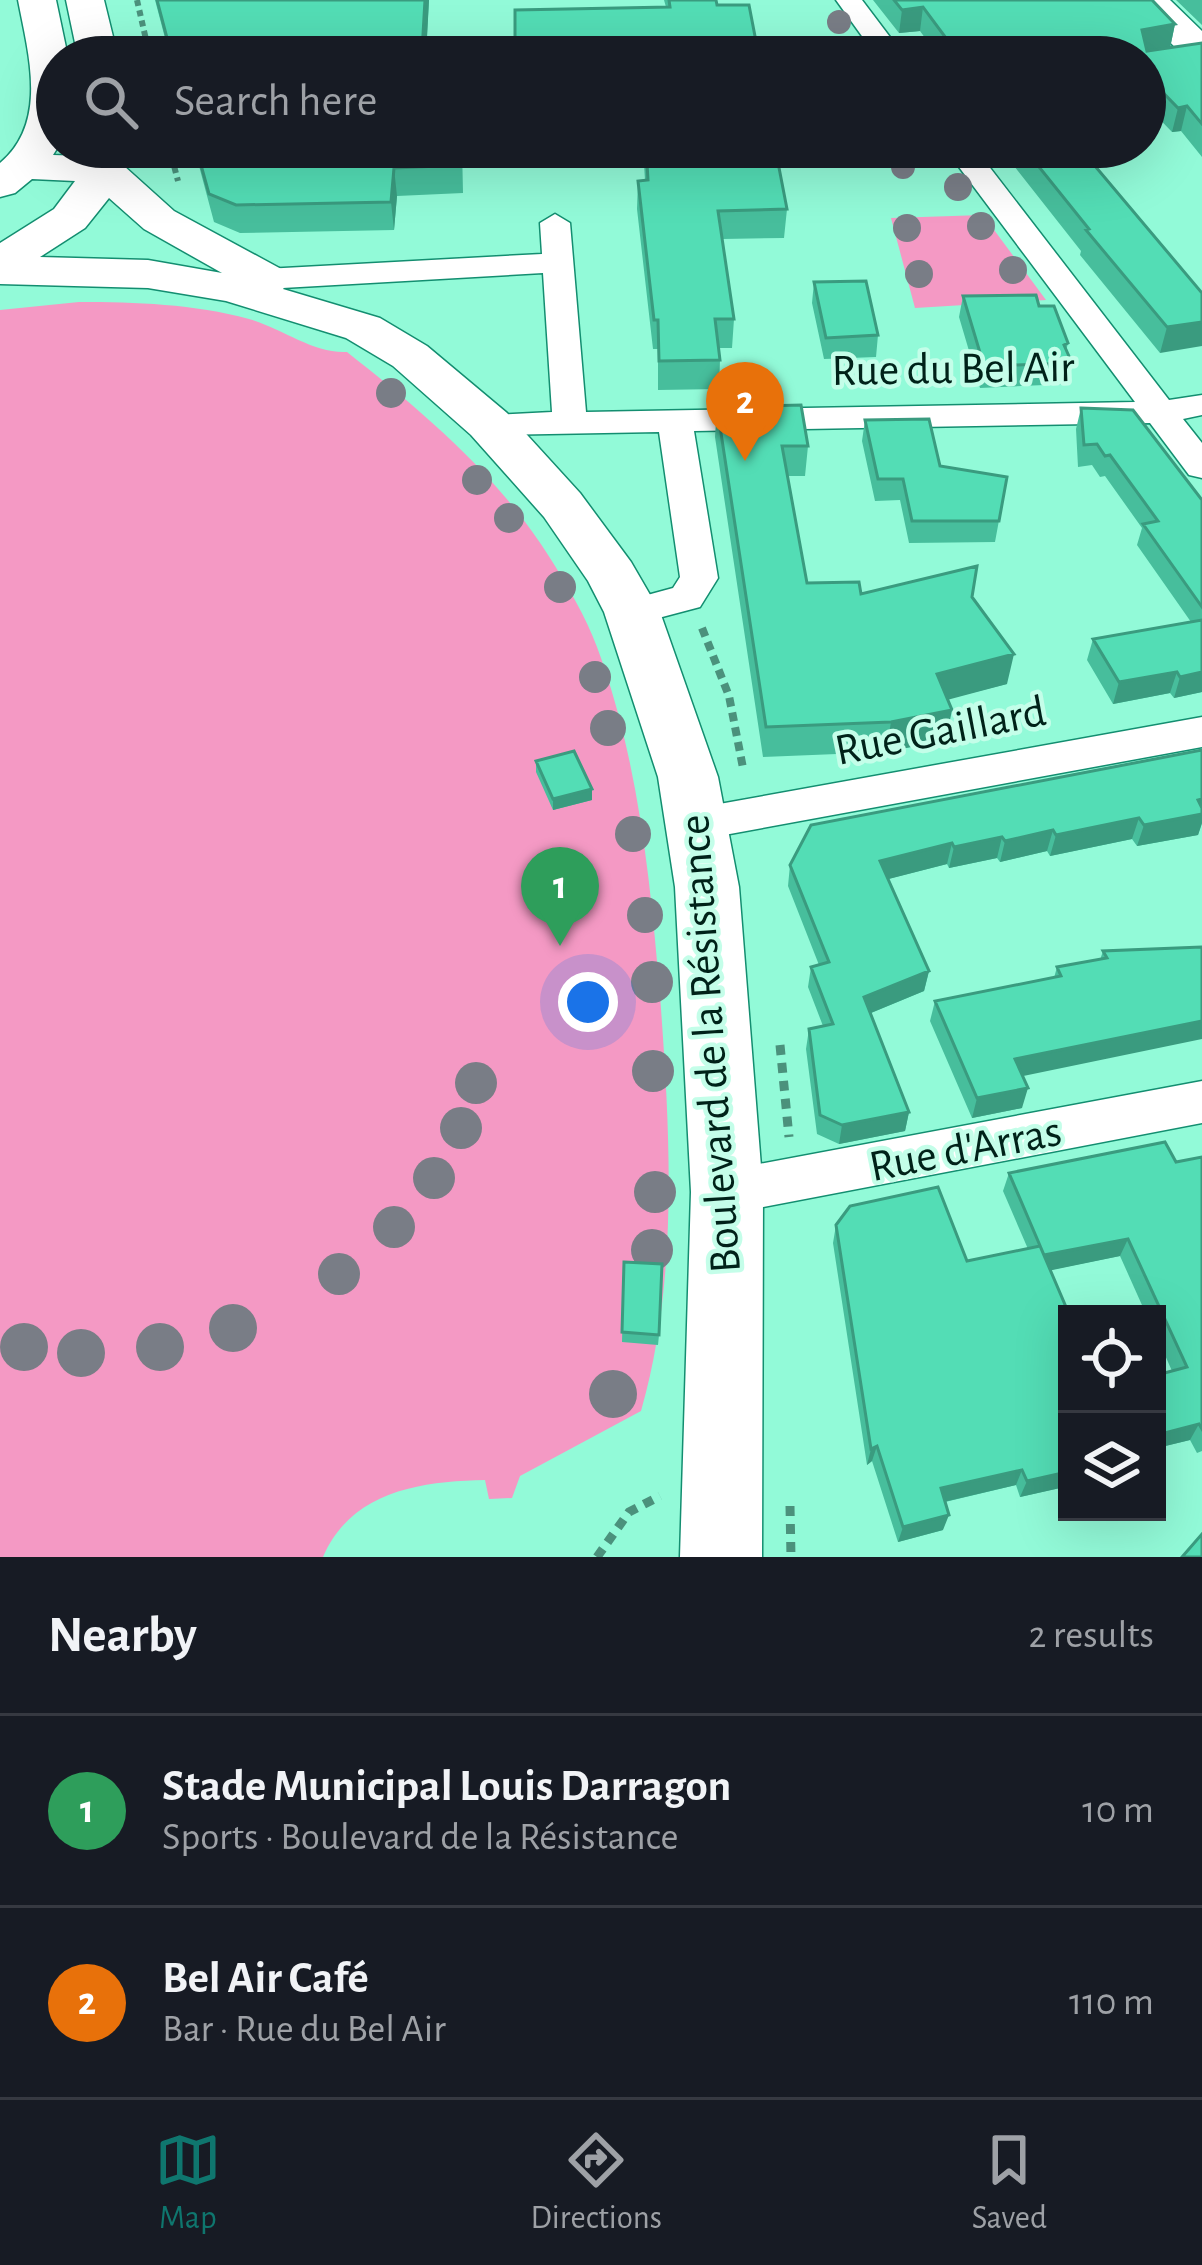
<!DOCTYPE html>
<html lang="en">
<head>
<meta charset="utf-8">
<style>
	:root { --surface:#171b24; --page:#242831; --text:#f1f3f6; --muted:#9ea1a6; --line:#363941; --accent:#0f766e }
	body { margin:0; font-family:"Alegreya Sans",sans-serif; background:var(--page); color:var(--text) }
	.controls { position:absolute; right:36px; bottom:36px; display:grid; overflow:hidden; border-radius:0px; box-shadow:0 12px 48px #0002 }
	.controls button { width:108px; height:108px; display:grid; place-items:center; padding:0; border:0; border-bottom:3px solid var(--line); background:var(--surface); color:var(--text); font:60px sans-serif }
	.you { position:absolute; left:588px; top:1002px; width:42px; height:42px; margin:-30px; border:9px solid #fff; border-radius:50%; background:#1a73e8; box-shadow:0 0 0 18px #1a73e833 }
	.badge { display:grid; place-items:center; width:78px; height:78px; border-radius:50%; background:var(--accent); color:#fff; font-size:39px; font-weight:700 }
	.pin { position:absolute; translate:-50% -99px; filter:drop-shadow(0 3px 6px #0008) }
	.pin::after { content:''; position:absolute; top:63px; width:42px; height:36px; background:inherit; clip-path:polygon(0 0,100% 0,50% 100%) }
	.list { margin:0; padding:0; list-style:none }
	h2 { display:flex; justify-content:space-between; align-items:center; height:156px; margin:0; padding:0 48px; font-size:51px }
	h2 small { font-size:39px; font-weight:400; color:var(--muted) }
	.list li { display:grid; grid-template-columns:78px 1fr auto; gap:36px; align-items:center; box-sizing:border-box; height:192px; padding:0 48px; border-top:3px solid var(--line) }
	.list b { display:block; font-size:45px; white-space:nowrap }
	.list p { margin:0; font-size:39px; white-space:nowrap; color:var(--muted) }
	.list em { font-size:39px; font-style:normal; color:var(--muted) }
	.icon { flex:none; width:66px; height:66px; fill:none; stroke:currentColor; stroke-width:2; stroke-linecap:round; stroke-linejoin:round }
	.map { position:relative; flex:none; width:1202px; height:1557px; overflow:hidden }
	.search { position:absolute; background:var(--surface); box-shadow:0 12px 48px #0002; left:36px; right:36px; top:36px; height:132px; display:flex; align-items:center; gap:30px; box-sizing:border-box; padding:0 42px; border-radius:66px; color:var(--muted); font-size:45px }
	.sheet { height:540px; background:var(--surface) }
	nav { display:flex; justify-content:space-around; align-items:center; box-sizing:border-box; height:168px; border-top:3px solid var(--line); background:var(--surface); font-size:33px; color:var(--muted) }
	nav a { display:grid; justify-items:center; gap:6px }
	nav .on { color:var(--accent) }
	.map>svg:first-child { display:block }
	.green { fill:#f499c4 }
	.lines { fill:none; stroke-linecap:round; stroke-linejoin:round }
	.street-casing { stroke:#138e70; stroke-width:3 }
	.secondary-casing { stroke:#138e70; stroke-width:3 }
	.path-far2 { stroke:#4b917c; stroke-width:6; stroke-dasharray:6 4.5; stroke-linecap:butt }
	.path-far1 { stroke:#4b917c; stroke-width:8; stroke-dasharray:9 6; stroke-linecap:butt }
	.path { stroke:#4b917c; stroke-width:9; stroke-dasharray:10 8; stroke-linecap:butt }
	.street { fill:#fff; fill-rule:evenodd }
	.secondary { fill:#fff; fill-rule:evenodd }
	.tree { fill:#797d86 }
	.wall { fill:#47be9c }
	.shaded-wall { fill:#3a9b7f }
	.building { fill:#53ddb5; stroke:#3a9b7f; stroke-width:3 }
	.labels { text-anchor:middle; stroke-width:9; stroke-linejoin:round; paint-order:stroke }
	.street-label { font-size:45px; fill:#002219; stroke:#c4fee9 }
</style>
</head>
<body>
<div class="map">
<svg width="1202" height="1557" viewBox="0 0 1202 1557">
	<rect width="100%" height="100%" fill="#92fad8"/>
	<!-- green -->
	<path class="green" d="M 983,215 L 1046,300 L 915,308 L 891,218 Z
		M 79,302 C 136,302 194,304 249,319 C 281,328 314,354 347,352 C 423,412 498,475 550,558 C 567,585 586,617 597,647 C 638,758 650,877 660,995 C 670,1132 679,1278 641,1411 L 520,1476 L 512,1498 L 489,1499 L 485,1480 C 422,1481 351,1491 323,1557 L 0,1557 L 0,310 Z"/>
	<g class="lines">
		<defs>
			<path id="street" d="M 836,0 L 862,0 L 905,57 L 877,57 Z
				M 944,147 L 974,147 L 1169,400 L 1202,395 L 1202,415 L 1183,419 L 1202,443 L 1202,478 L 1189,475 L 1150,423 L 694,431 L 718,578 L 700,607 L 632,625 L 618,621 L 613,612 L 618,603 L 673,588 L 680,577 L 659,432 L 489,435 L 477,432 L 472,424 L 477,416 L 552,412 L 543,273 L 265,289 L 249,279 L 265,269 L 542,254 L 540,223 L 555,214 L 570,223 L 586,412 L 1135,402 Z
				M 1202,717 L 1202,747 L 697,840 L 682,836 L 676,824 L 682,812 L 697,808 Z
				M 1202,1081 L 1202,1123 L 727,1214 L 709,1208 L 702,1192 L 709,1176 L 727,1170 Z"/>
			<path id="secondary" d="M 18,0 L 56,0 L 68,57 L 57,57 L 58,147 L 53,155 L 84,156 L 86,147 L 128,147 L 124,166 L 174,211 L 283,270 L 290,280 L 283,289 L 380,318 L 427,346 L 507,413 L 580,493 L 631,562 L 660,612 L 718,777 L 739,887 L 763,1192 L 762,1557 L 680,1557 L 691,1192 L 675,887 L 658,777 L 604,612 L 588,581 L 544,517 L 471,435 L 393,366 L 346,338 L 226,301 L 148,288 L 0,284 L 0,243 L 54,209 L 75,181 L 32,179 L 15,193 L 0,197 L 0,163 C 49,122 28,53 18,0 ZM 109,198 L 144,229 L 222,273 L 148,260 L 40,257 L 85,228 Z
				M 66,0 L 104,0 L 118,57 L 78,57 Z
				M 1130,0 L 1170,0 L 1202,31 L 1202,65 L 1188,61 Z"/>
		</defs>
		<!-- street casing -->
		<use href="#street" class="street-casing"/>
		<!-- secondary casing -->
		<use href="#secondary" class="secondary-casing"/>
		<!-- path-far2 -->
		<path class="path-far2" d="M 137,0 L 150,57
			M 169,147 L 178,181"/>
		<!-- path-far1 -->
		<path class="path-far1" d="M 702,628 L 729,696 L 743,768"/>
		<!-- path -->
		<path class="path" d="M 780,1045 L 789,1137
			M 790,1506 L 791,1557
			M 597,1557 L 629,1512 L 660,1496"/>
		<!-- street -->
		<use href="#street" class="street"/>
		<!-- secondary -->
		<use href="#secondary" class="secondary"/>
	</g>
	<!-- trees -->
	<g class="tree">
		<circle cx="839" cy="22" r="12"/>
		<circle cx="903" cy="167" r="12"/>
		<circle cx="958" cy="187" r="14"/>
		<circle cx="981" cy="226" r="14"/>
		<circle cx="907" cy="228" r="14"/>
		<circle cx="1013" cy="270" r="14"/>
		<circle cx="919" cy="274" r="14"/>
		<circle cx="391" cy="393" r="15"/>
		<circle cx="477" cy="480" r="15"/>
		<circle cx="509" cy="518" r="15"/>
		<circle cx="560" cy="587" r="16"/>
		<circle cx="595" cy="677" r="16"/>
		<circle cx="608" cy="728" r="18"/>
		<circle cx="633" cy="834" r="18"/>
		<circle cx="645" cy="915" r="18"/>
		<circle cx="652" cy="982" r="21"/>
		<circle cx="653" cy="1071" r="21"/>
		<circle cx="476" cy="1083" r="21"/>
		<circle cx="461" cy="1128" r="21"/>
		<circle cx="434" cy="1178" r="21"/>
		<circle cx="655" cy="1192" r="21"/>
		<circle cx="394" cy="1227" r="21"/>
		<circle cx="652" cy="1250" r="21"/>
		<circle cx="339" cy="1274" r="21"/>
		<circle cx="233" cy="1328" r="24"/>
		<circle cx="24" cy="1347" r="24"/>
		<circle cx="160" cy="1347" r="24"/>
		<circle cx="81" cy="1353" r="24"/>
		<circle cx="613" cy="1394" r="24"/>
	</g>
	<!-- wall -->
	<path class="wall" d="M 155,0 L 429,0 L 426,51 L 515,49 L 666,7 L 664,0 L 716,0 L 717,5 L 759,57 L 170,57 Z
		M 873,0 L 1152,0 L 1175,24 L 1170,48 L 1202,43 L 1202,157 L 1181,131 L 1172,132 L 1145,104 L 1145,57 L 939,57 L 920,31 L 899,33 Z
		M 1176,0 L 1202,0 L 1202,25 Z
		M 194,147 L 462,147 L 463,193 L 397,196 L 394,230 L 240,233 L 214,222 Z
		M 643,147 L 775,147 L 787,209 L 784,238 L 722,239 L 734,319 L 732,348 L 719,348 L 720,360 L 719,389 L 658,390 L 658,349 L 653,349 L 637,209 L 638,181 L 645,180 Z
		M 999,147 L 1079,147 L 1202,293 L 1160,353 L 1080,255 L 1081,251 Z
		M 814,282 L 878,335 L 876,357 L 824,359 L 812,303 Z
		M 963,296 L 1039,306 L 1068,343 L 1066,351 L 1072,363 L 1067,384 L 980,388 L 959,317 Z
		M 717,407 L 808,446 L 805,476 L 787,476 L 807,583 L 861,594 L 972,597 L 1007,684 L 947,699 L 946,740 L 886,752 L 763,757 L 715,437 Z
		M 1081,408 L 1202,500 L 1202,692 L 1174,698 L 1170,693 L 1113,704 L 1087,660 L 1093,639 L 1191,622 L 1137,545 L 1142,528 L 1105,476 L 1100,477 L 1092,465 L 1078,467 L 1076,429 Z
		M 865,420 L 940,466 L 1007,477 L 995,542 L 909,543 L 900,500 L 875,501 L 862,441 Z
		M 1202,750 L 1202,823 L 1198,835 L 1137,846 L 1132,839 L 1050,856 L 1047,851 L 1000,862 L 997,858 L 949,868 L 947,864 L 888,879 L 929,971 L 924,991 L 871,1013 L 909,1112 L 905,1131 L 839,1144 L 817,1134 L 806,1049 L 809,1029 L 823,1026 L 808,987 L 811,967 L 819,965 L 788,886 L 790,865 Z
		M 536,761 L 592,789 L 592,800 L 553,810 L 536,772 Z
		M 1202,947 L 1022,1076 L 1022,1108 L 972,1118 L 930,1021 L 935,1001 L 1054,978 L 1057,967 L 1100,960 L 1103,951 Z
		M 1202,1157 L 1202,1451 L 1197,1453 L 1190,1440 L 1157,1448 L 1157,1375 L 1172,1371 L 1157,1337 L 1157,1314 L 1146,1314 L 1120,1256 L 1050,1270 L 1060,1488 L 1020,1497 L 1016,1485 L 945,1502 L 943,1530 L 898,1542 L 872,1461 L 867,1465 L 833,1243 L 836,1225 L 967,1261 L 1028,1249 L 1003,1191 L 1009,1173 L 1176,1162 Z
		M 624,1262 L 659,1335 L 658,1345 L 622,1342 Z"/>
	<!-- shaded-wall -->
	<path class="shaded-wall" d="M 425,0 L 429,0 L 426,57 L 423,57 Z
		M 923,7 L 920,31 L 899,33 L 902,10 Z
		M 1175,24 L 1170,48 L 1136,54 L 1142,30 Z
		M 1187,106 L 1181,131 L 1172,132 L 1178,108 Z
		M 394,168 L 397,196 L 394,230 L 391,202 Z
		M 1202,322 L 1202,346 L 1160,353 L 1167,327 Z
		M 1014,654 L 1007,684 L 932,704 L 937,674 Z
		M 1177,672 L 1170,693 L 1113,704 L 1119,682 Z
		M 1202,672 L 1202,692 L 1174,698 L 1180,677 Z
		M 952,710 L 946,740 L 886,752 L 891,722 Z
		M 592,789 L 592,800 L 553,810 L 553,799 Z
		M 1202,799 L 1202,823 L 1198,835 L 1137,846 L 1144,825 Z
		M 1139,818 L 1132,839 L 1050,856 L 1056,835 Z
		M 1053,830 L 1047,851 L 1000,862 L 1005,841 Z
		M 1002,837 L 997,858 L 949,868 L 954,847 Z
		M 952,843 L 947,864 L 877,882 L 880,861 Z
		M 929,971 L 924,991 L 861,1017 L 864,997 Z
		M 1202,1021 L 1202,1039 L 1009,1079 L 1015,1059 Z
		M 1028,1088 L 1022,1108 L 972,1118 L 977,1098 Z
		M 909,1112 L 905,1131 L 839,1144 L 842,1125 Z
		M 1128,1239 L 1120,1256 L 1038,1273 L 1044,1255 Z
		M 1199,1424 L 1190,1440 L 1157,1448 L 1157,1435 Z
		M 877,1446 L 872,1461 L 867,1465 L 871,1449 Z
		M 1022,1470 L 1016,1485 L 935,1504 L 941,1488 Z
		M 1067,1472 L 1060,1488 L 1020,1497 L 1027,1481 Z
		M 949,1515 L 943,1530 L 898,1542 L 903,1527 Z"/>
	<!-- building -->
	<path class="building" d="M 157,0 L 425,0 L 422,52 L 515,49 L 515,10 L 670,7 L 669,0 L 716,0 L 717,5 L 749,5 L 759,57 L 172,57 Z
		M 894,0 L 1152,0 L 1175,24 L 1142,30 L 1147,51 L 1202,43 L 1202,124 L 1187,106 L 1178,108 L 1145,74 L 1145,57 L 960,57 L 923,7 L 902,10 Z
		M 196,147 L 461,147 L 461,165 L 394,168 L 391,202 L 236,205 L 209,194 Z
		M 646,147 L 775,147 L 787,209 L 718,211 L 734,319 L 715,319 L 720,360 L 659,361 L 658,320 L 654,320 L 638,181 L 648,180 Z
		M 1023,147 L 1079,147 L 1202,293 L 1202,322 L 1167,327 L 1086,230 L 1089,229 Z
		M 866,281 L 878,335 L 826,338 L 814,282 Z
		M 1036,295 L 1039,306 L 1054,306 L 1068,343 L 1064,345 L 1072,363 L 984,366 L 963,296 Z
		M 801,405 L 808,446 L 782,446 L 807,583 L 859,582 L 861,594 L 977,566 L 972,597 L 1014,654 L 937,674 L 952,710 L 891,722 L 766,727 L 717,407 Z
		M 1081,408 L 1133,410 L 1202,500 L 1202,607 L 1143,524 L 1158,521 L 1110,455 L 1105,456 L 1097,444 L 1084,445 Z
		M 929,419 L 940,466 L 1007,477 L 999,521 L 912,521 L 903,479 L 878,479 L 865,420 Z
		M 1202,620 L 1202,672 L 1180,677 L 1177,672 L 1119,682 L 1093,639 Z
		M 1202,750 L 1202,799 L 1198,800 L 1202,808 L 1202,814 L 1144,825 L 1139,818 L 1056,835 L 1053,830 L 1005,841 L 1002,837 L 954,847 L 952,843 L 880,861 L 929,971 L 864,997 L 909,1112 L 842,1125 L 820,1115 L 809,1029 L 833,1024 L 811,967 L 829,962 L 790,865 L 811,825 Z
		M 574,751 L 592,789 L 553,799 L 536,761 Z
		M 1202,947 L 1202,1021 L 1015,1059 L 1028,1088 L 977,1098 L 935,1001 L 1061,976 L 1057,967 L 1107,958 L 1103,951 Z
		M 1165,1142 L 1176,1162 L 1202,1157 L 1202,1429 L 1199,1424 L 1157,1435 L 1157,1375 L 1187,1367 L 1128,1239 L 1044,1255 L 1009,1173 Z
		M 938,1187 L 967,1261 L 1040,1246 L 1069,1314 L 1067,1314 L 1067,1457 L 1062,1459 L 1067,1472 L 1027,1481 L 1022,1470 L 941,1488 L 949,1515 L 903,1527 L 877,1446 L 871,1449 L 836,1225 L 850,1206 Z
		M 624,1262 L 662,1264 L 659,1335 L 622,1332 Z
		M 1202,1534 L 1202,1557 L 1182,1557 Z"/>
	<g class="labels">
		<!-- street labels -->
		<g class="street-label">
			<text transform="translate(953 367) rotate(-1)" y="16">Rue du Bel Air</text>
			<text transform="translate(940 729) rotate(-11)" y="16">Rue Gaillard</text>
			<text transform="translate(708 1044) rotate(-94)" y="16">Boulevard de la Résistance</text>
			<text transform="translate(965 1147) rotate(-11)" y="16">Rue d'Arras</text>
		</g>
	</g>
</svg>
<div class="controls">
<button><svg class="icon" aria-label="locate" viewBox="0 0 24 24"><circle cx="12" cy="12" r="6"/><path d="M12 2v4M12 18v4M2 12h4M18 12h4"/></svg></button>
<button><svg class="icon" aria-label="layers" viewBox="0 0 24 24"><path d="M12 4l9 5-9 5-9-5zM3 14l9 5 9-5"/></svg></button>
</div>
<div class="you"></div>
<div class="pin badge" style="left:560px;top:946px;background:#2e9e5b">1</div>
<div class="pin badge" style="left:745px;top:461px;background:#e8710a">2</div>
<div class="search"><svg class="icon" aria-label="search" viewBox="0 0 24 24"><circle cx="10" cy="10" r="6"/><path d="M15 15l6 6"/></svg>Search here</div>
</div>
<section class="sheet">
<h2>Nearby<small>2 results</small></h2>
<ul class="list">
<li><span class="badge" style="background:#2e9e5b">1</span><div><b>Stade Municipal Louis Darragon</b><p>Sports · Boulevard de la Résistance</p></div><em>10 m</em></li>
<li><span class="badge" style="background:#e8710a">2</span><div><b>Bel Air Café</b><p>Bar · Rue du Bel Air</p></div><em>110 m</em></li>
</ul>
</section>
<nav>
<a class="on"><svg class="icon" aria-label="map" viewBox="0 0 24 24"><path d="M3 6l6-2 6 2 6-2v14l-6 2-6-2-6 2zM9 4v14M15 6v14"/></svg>Map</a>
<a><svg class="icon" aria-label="directions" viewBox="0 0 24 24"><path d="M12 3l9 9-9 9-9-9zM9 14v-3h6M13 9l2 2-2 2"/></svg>Directions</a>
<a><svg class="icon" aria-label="saved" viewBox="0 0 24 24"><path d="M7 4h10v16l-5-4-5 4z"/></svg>Saved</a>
</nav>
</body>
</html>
